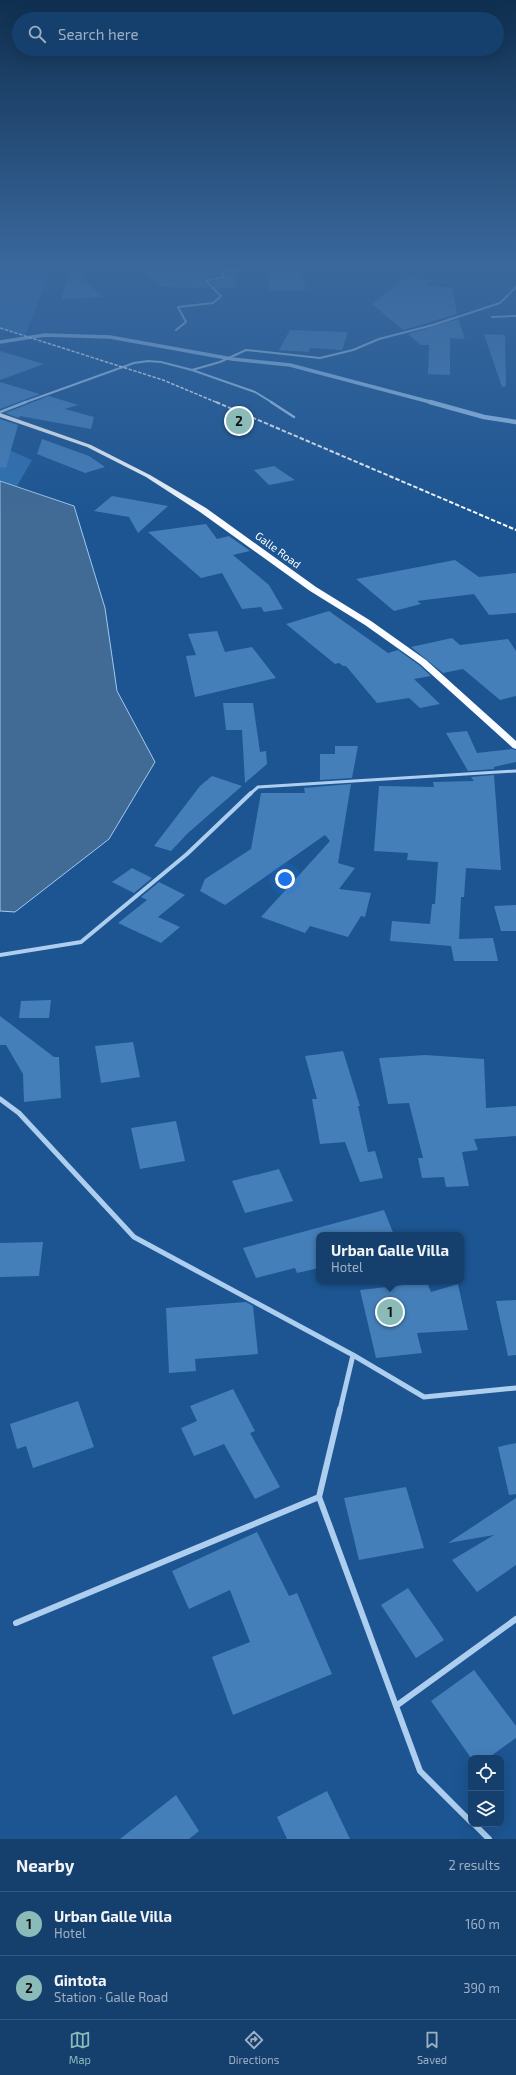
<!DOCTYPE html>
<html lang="en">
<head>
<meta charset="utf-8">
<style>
	:root { --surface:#15406e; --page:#1e4773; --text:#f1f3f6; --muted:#9dafc2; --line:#345981; --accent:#8bbbb9 }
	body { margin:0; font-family:"Exo 2",sans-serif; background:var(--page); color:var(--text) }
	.controls { position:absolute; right:12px; bottom:12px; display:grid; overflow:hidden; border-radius:8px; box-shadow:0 4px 16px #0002 }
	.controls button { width:36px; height:36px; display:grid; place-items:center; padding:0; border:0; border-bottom:1px solid var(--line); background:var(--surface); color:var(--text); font:20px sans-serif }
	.you { position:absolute; left:285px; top:879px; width:14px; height:14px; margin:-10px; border:3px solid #fff; border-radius:50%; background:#1a73e8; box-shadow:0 0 0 6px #1a73e833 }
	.badge { display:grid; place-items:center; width:26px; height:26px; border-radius:50%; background:var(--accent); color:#111; font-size:13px; font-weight:700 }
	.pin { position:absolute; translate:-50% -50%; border:2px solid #fff; box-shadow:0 1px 4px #0006 }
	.popup { position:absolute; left:316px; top:1232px; width:148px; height:52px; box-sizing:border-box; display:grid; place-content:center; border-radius:8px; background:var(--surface); filter:drop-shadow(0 1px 3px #0005); font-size:13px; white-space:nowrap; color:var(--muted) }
	.popup b { font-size:15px; color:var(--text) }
	.popup::after { content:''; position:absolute; left:50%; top:100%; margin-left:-8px; border:8px solid transparent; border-top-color:var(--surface) }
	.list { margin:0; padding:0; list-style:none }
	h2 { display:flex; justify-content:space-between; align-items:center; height:52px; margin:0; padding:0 16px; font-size:17px }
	h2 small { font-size:13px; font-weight:400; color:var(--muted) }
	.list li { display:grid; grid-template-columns:26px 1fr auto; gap:12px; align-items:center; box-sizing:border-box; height:64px; padding:0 16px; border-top:1px solid var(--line) }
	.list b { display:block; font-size:15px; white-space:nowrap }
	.list p { margin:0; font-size:13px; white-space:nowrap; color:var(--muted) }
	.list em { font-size:13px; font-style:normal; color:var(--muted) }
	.icon { flex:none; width:22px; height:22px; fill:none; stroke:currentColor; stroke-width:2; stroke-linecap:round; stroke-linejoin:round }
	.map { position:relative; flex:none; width:516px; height:1839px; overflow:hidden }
	.search { position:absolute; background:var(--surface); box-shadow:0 4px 16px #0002; left:12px; right:12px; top:12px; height:44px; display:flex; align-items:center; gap:10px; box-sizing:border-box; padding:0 14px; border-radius:22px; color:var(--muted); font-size:15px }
	.sheet { height:180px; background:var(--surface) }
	nav { display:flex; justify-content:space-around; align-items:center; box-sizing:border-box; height:56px; border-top:1px solid var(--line); background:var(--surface); font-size:11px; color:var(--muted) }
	nav a { display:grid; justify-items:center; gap:2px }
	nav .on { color:var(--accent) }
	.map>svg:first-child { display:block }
	.green { fill:#2f70b0 }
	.water { fill:#416a95; stroke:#a0c9f0 }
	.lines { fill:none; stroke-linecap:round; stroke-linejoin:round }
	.stream-far1 { stroke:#a0c9f0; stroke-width:3.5 }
	.stream { stroke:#a0c9f0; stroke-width:4.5 }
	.building { fill:#457fb9 }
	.minor-far5 { stroke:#adceee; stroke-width:2 }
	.minor-far4 { stroke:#adceee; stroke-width:2.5 }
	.minor-far3 { stroke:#adceee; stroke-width:3 }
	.minor-far2 { stroke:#adceee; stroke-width:4 }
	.minor-far1 { stroke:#adceee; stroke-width:5 }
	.minor { stroke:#adceee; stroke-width:6 }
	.trunk { fill:#fafcff; fill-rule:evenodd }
	.rail-far1 { stroke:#fff; stroke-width:1.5; stroke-dasharray:3.5 1.5; stroke-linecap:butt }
	.rail { stroke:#fff; stroke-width:2; stroke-dasharray:4.5 2; stroke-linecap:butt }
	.labels { text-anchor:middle; stroke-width:3; stroke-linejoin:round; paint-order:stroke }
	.far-street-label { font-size:11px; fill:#fff; stroke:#1c5592 }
</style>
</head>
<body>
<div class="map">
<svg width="516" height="1839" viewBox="0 0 516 1839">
	<rect width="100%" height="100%" fill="#1c5592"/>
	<!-- green -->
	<path class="green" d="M 0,265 L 52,266 L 25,336 L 0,328 Z
		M 0,446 L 32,460 L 16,488 L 0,481 Z"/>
	<!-- water -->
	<path class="water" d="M 0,481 L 74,506 L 105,608 L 117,691 L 155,762 L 109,839 L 15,912 L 0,911 Z"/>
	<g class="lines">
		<!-- stream-far1 -->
		<path class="stream-far1" d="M 0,342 L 45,335 L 110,337 L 232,359 L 290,365 L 434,403"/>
		<!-- stream -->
		<path class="stream" d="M 430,402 L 484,417 L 516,422"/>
	</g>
	<!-- building -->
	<path class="building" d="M 137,265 L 239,265 L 233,268 L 223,269 L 221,275 L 205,279 L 204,282 L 209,288 L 161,287 Z
		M 269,265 L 277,265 L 283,275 L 285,273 L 282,265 L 300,265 L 306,290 L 269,290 Z
		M 72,267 L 102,297 L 61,299 Z
		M 238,272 L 236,288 L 216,288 L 211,282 L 224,279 L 226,274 Z
		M 406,277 L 434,280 L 427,285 L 452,288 L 457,314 L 403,330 L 372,304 Z
		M 458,319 L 465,339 L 450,338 L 450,375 L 428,374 L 429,345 L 421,345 L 408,334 Z
		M 290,330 L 348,332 L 342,350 L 310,348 L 309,352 L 279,350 Z
		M 484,334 L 505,335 L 506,386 L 502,387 Z
		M 0,351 L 44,364 L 0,380 Z
		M 0,382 L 40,394 L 0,409 Z
		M 49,396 L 78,405 L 65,409 L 94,417 L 91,429 L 20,416 L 19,418 L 5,413 Z
		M 0,419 L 18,425 L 6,468 L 0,467 Z
		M 42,439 L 89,456 L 105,467 L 85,473 L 37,454 Z
		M 274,466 L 295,480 L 269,485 L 254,470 Z
		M 112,496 L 168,506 L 138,533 L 129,517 L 94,511 Z
		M 206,524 L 217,539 L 229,536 L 250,551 L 233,555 L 269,585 L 283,609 L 264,612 L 261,607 L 242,609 L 222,573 L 201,578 L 148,532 Z
		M 455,560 L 479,577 L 516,573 L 516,613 L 489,615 L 474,594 L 417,601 L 421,604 L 394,611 L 356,579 Z
		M 329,611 L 388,653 L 398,650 L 419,665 L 431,676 L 414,679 L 440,704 L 420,708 L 409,698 L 377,703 L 346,666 L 343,666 L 339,663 L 335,664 L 286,624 Z
		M 217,631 L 225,652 L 252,647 L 276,678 L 195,697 L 186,656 L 196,655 L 188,634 Z
		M 452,638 L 460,645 L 508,639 L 516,651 L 516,696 L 500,700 L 463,669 L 443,673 L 411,647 Z
		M 223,703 L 253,703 L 260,752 L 266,751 L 267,764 L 245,783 L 242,730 L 226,730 Z
		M 467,731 L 477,753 L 512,749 L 516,750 L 516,762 L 494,767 L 494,769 L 468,771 L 446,733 Z
		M 335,746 L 358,746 L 352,778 L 320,780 L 320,754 L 335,754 Z
		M 494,775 L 501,870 L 466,868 L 464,897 L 461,897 L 459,939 L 493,938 L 498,961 L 454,961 L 451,946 L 390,941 L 392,921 L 430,924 L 432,904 L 435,904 L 438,862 L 407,860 L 408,853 L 374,851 L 379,786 L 434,787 L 433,782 L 474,781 L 471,777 Z
		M 212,776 L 242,786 L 188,833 L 171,851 L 154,846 L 200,786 Z
		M 351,784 L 338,863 L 355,868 L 339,889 L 371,893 L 365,917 L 361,916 L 348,937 L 310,926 L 305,933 L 261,917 L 330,841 L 325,835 L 225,905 L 200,891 L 205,879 L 251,849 L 261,793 L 305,793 L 304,788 Z
		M 132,868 L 152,878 L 134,893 L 112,882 Z
		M 159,882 L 185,895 L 158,917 L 180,927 L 161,943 L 118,923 L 147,900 L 141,897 Z
		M 516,905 L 516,931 L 501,931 L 494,906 Z
		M 51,1000 L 49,1018 L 19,1018 L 21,1001 Z
		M 0,1016 L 54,1057 L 59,1057 L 61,1098 L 24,1102 L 23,1074 L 6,1045 L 0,1045 Z
		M 133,1042 L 140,1077 L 101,1083 L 95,1046 Z
		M 343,1051 L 360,1106 L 358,1106 L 368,1152 L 375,1151 L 383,1178 L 360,1182 L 345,1142 L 320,1144 L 312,1099 L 317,1099 L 305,1056 Z
		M 425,1055 L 484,1059 L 486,1108 L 516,1106 L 516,1136 L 474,1139 L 478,1150 L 462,1152 L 469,1186 L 446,1187 L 444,1177 L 422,1178 L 418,1158 L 423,1158 L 409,1103 L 388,1104 L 379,1058 Z
		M 176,1121 L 185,1161 L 140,1169 L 131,1128 Z
		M 279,1169 L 293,1201 L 245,1213 L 232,1181 Z
		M 384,1210 L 394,1235 L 319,1235 L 319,1268 L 297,1273 L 295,1268 L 256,1278 L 243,1248 Z
		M 43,1242 L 39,1276 L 0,1277 L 0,1243 Z
		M 458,1284 L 468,1330 L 417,1333 L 422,1353 L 376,1358 L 360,1290 L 404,1285 L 428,1285 L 431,1292 Z
		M 516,1300 L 516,1355 L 508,1356 L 496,1301 Z
		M 246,1302 L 253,1306 L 258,1354 L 195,1359 L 196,1371 L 169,1373 L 166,1308 Z
		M 233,1389 L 255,1431 L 250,1433 L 280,1487 L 255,1499 L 224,1444 L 194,1456 L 181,1428 L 197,1421 L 190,1406 Z
		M 78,1401 L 94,1447 L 33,1468 L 26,1446 L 17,1449 L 10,1424 Z
		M 516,1443 L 516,1494 L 509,1495 L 498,1447 Z
		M 406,1487 L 424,1548 L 359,1560 L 344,1498 Z
		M 516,1498 L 516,1565 L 477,1592 L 452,1560 L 494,1535 L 448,1543 Z
		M 257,1532 L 289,1596 L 297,1593 L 332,1674 L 233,1715 L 212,1657 L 250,1642 L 230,1590 L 189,1609 L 172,1571 Z
		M 408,1588 L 444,1640 L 416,1658 L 381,1605 Z
		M 474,1670 L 516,1726 L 516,1738 L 488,1758 L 471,1758 L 431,1701 Z
		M 327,1791 L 350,1839 L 287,1839 L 277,1817 Z
		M 176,1795 L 199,1831 L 189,1839 L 120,1839 Z"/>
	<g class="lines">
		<!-- minor-far5 -->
		<path class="minor-far5" d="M 279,265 L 283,273
			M 503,265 L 516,266
			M 492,317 L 516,316
			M 176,330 L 186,322 L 178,307 L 213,303 L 221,296 L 206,281 L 223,277 L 224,271 L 233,271 L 252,265
			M 192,370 L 255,392 L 273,403
			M 23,403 L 134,363 L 148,361 L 161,362 L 192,370 L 220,362 L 246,350 L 320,358 L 353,350 L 379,339 L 433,325 L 500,303 L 516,287"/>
		<!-- minor-far4 -->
		<path class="minor-far4" d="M 271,402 L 294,417
			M 0,412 L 26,402"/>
		<!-- minor-far3 -->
		<path class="minor-far3" d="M 250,794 L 258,787 L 516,771"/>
		<!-- minor-far2 -->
		<path class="minor-far2" d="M 0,955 L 81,942 L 187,854 L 251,793"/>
		<!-- minor-far1 -->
		<path class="minor-far1" d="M 0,1099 L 19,1113 L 134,1237 L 353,1355 L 424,1397 L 516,1388
			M 340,1410 L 353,1355"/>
		<!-- minor -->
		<path class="minor" d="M 340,1409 L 319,1497 L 420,1771 L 471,1822
			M 16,1623 L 319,1497
			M 396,1706 L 516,1619
			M 474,1824 L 489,1839"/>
		<!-- trunk -->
		<path class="trunk" d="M 0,413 L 91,445 L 150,475 L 206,508 L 316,587 L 371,621 L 426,660 L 516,741 L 516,749 L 513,748 L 420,664 L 365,625 L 310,591 L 200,512 L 146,477 L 87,447 L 0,417 Z"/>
		<!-- rail-far1 -->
		<path class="rail-far1" d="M 0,328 L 163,380 L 218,403"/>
		<!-- rail -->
		<path class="rail" d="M 216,402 L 516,530"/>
	</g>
	<!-- sky -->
	<linearGradient id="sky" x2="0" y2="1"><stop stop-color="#0f2f50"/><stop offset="0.51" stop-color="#3a689d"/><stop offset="1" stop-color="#3a689d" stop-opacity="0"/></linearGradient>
	<rect width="516" height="522" fill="url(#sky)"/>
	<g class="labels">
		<!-- far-street labels -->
		<g class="far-street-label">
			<text transform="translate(278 550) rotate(36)" y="4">Galle Road</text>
		</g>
	</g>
</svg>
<div class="controls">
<button><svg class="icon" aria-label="locate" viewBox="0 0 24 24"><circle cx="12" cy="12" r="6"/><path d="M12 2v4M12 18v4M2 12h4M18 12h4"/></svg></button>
<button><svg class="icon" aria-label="layers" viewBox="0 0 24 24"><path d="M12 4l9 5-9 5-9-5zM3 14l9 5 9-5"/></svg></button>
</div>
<div class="you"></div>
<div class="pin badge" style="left:390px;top:1312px">1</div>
<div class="popup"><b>Urban Galle Villa</b>Hotel</div>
<div class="pin badge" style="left:239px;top:421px">2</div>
<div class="search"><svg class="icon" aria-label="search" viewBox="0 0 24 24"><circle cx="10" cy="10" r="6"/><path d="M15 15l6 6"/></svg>Search here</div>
</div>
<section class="sheet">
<h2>Nearby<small>2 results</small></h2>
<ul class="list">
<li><span class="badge">1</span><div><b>Urban Galle Villa</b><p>Hotel</p></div><em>160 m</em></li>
<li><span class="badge">2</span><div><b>Gintota</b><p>Station · Galle Road</p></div><em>390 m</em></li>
</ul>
</section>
<nav>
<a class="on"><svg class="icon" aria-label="map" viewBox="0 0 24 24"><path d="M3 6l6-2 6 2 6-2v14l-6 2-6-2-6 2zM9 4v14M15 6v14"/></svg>Map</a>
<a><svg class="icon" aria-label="directions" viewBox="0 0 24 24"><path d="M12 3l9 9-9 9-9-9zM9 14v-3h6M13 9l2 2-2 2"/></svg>Directions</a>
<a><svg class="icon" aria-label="saved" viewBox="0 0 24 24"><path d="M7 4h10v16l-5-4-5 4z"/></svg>Saved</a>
</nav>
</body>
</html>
